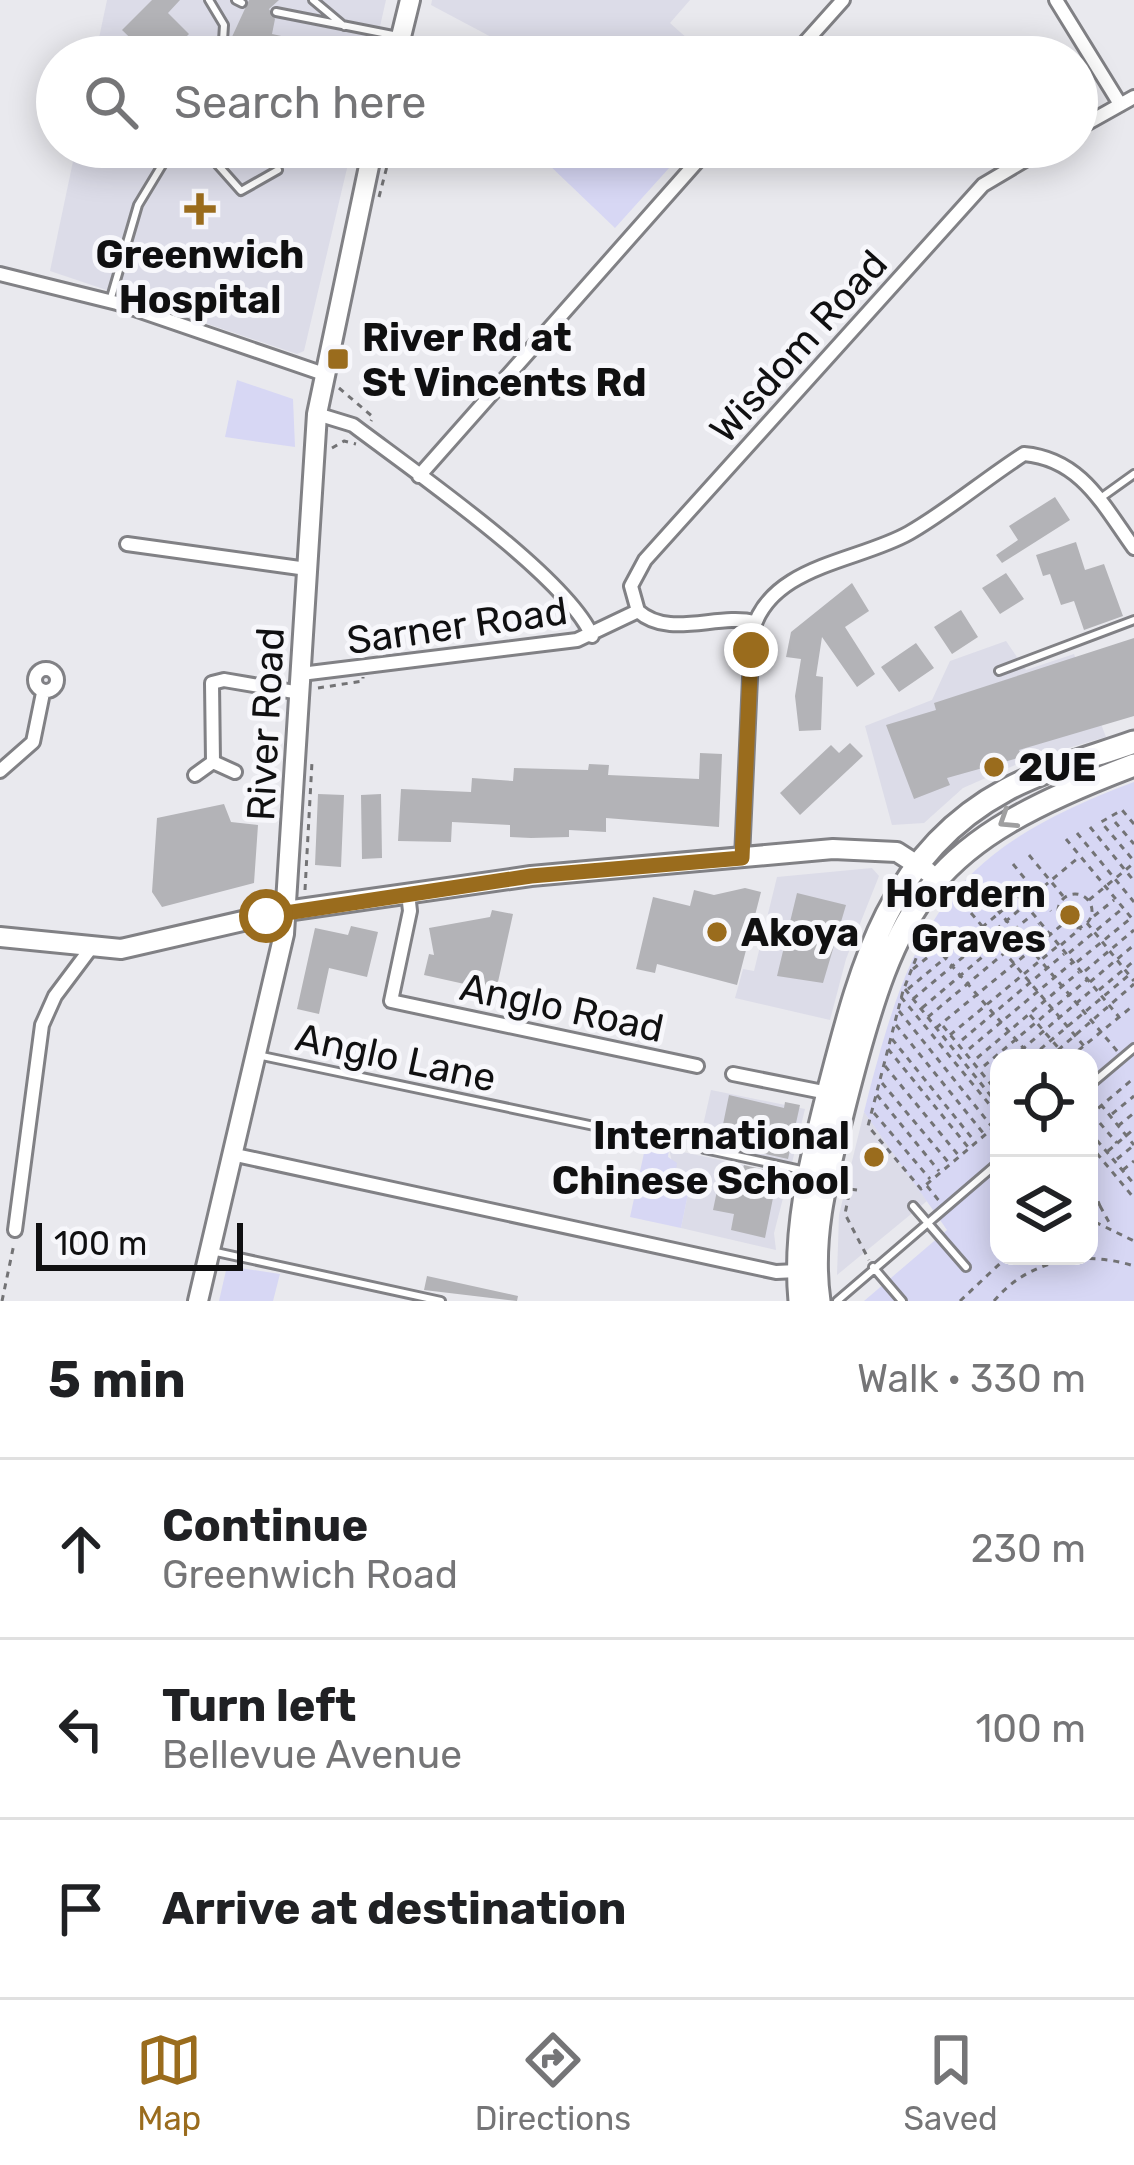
<!DOCTYPE html>
<html lang="en">
<head>
<meta charset="utf-8">
<style>
	:root { --surface:#fff; --page:#f6f6f6; --text:#202124; --muted:#757577; --line:#e0e0e0; --accent:#9a6c1d }
	body { margin:0; font-family:Rubik,sans-serif; background:var(--page); color:var(--text) }
	.controls { position:absolute; right:36px; bottom:36px; display:grid; overflow:hidden; border-radius:24px; box-shadow:0 6px 30px #0003 }
	.controls button { width:108px; height:108px; display:grid; place-items:center; padding:0; border:0; border-bottom:3px solid var(--line); background:var(--surface); color:var(--text); font:60px sans-serif }
	.scale { position:absolute; left:36px; bottom:30px; width:207px; box-sizing:border-box; padding-left:12px; border:6px solid #101011; border-top:0; font-size:33px; line-height:42px; white-space:nowrap; color:#101011; -webkit-text-stroke:9px #f7f7fb; paint-order:stroke }
	.stop { position:absolute; width:36px; height:36px; margin:-27px; border:9px solid #9a6c1d; border-radius:50%; background:#fff }
	.stop.end { background:#9a6c1d; border-color:#fff; box-shadow:0 3px 12px #0008 }
	.list { margin:0; padding:0; list-style:none }
	h2 { display:flex; justify-content:space-between; align-items:center; height:156px; margin:0; padding:0 48px; font-size:51px }
	h2 small { font-size:39px; font-weight:400; color:var(--muted) }
	.list li { display:grid; grid-template-columns:78px 1fr auto; gap:36px; align-items:center; box-sizing:border-box; height:180px; padding:0 48px; border-top:3px solid var(--line) }
	.list b { display:block; font-size:45px; white-space:nowrap }
	.list p { margin:0; font-size:39px; white-space:nowrap; color:var(--muted) }
	.list em { font-size:39px; font-style:normal; color:var(--muted) }
	.icon { flex:none; width:66px; height:66px; fill:none; stroke:currentColor; stroke-width:2; stroke-linecap:round; stroke-linejoin:round }
	.map { position:relative; flex:none; width:1134px; height:1301px; overflow:hidden }
	.search { position:absolute; background:var(--surface); box-shadow:0 6px 30px #0003; left:36px; right:36px; top:36px; height:132px; display:flex; align-items:center; gap:30px; box-sizing:border-box; padding:0 42px; border-radius:66px; color:var(--muted); font-size:45px }
	.sheet { height:696px; background:var(--surface) }
	nav { display:flex; justify-content:space-around; align-items:center; box-sizing:border-box; height:168px; border-top:3px solid var(--line); background:var(--surface); font-size:33px; color:var(--muted) }
	nav a { display:grid; justify-items:center; gap:6px }
	nav .on { color:var(--accent) }
	.map>svg:first-child { display:block }
	.built { fill:#dcdce8 }
	.green { fill:#d7d7f4; fill-rule:evenodd }
	.building { fill:#b3b3b7 }
	.lines { fill:none; stroke-linecap:round; stroke-linejoin:round }
	.lane-casing { stroke:#818185; stroke-width:12 }
	.street-casing { stroke:#818185; stroke-width:18 }
	.secondary-casing { stroke:#818185; stroke-width:24 }
	.primary-casing { stroke:#818185; stroke-width:27 }
	.path { stroke:#737375; stroke-width:3; stroke-dasharray:6 6; stroke-linecap:butt }
	.lane { stroke:#fff; stroke-width:6 }
	.street { stroke:#fff; stroke-width:12 }
	.secondary { stroke:#fff; stroke-width:18 }
	.primary { stroke:#fff; stroke-width:21 }
	.oneway { stroke:#9f9fa0 }
	.route { stroke:#9a6c1d; stroke-width:15 }
	.poi-dot { fill:#9a6c1d; stroke:#f7f7fb; stroke-width:4.5 }
	.labels { text-anchor:middle; stroke-width:10; stroke-linejoin:round; paint-order:stroke }
	.poi-label { font-size:39px; font-weight:bold; fill:#101011; stroke:#f7f7fb; text-anchor:start }
	.street-label { font-size:39px; fill:#101011; stroke:#f7f7fb }
</style>
</head>
<body>
<div class="map">
<svg width="1134" height="1301" viewBox="0 0 1134 1301">
	<rect width="100%" height="100%" fill="#e9e9ee"/>
	<!-- built -->
	<path class="built" d="M 107,0 L 386,0 L 373,57 L 95,57 Z
		M 432,0 L 690,0 L 670,23 L 708,57 L 529,57 L 431,5 Z
		M 76,147 L 352,147 L 304,351 L 297,354 L 50,271 Z
		M 1006,641 L 1026,670 L 1074,654 L 1106,737 L 1024,761 L 963,788 L 924,823 L 892,825 L 865,726 L 932,700 L 950,661 Z
		M 872,868 L 879,876 L 846,959 L 830,1020 L 735,998 L 743,969 L 754,971 L 777,877 Z
		M 711,1090 L 805,1109 L 792,1163 L 699,1143 Z
		M 864,1112 L 927,1201 L 837,1275 L 839,1215 Z
		M 669,1149 L 789,1175 L 774,1233 L 776,1250 L 681,1228 L 691,1179 L 675,1175 Z"/>
	<!-- green -->
	<path class="green" d="M 559,147 L 688,147 L 615,228 L 546,162 Z
		M 237,380 L 293,399 L 295,447 L 225,437 Z
		M 1134,782 L 1134,1301 L 864,1301 L 947,1230 L 864,1112 C 911,925 945,852 1134,782 ZM 999,1058 L 1089,1058 L 1089,1256 L 999,1256 Z
		M 646,1144 L 669,1149 L 668,1157 L 677,1163 L 675,1175 L 691,1179 L 681,1228 L 630,1217 Z
		M 227,1266 L 280,1274 L 273,1301 L 219,1301 Z"/>
	<!-- building -->
	<path class="building" d="M 152,0 L 180,0 L 168,13 L 189,34 L 166,57 L 150,57 L 122,30 Z
		M 249,0 L 279,0 L 269,9 L 275,19 L 272,34 L 314,43 L 311,57 L 241,51 L 239,57 L 230,57 L 231,39 Z
		M 1055,497 L 1070,520 L 1002,563 L 996,555 L 1018,540 L 1009,526 Z
		M 1076,542 L 1085,570 L 1104,564 L 1123,616 L 1084,630 L 1074,601 L 1061,605 L 1050,574 L 1043,576 L 1036,555 Z
		M 1006,573 L 1024,599 L 1000,614 L 982,588 Z
		M 852,583 L 869,611 L 845,627 L 875,674 L 857,687 L 822,637 L 816,676 L 823,677 L 821,730 L 799,731 L 795,696 L 801,659 L 786,657 L 791,632 Z
		M 961,610 L 978,637 L 952,654 L 934,627 Z
		M 1134,638 L 1134,716 L 1019,750 L 1022,757 L 947,778 L 950,785 L 914,799 L 886,725 L 936,710 L 934,703 Z
		M 916,643 L 934,668 L 899,692 L 881,667 Z
		M 850,743 L 863,756 L 800,815 L 780,793 L 831,745 L 839,753 Z
		M 700,753 L 722,754 L 719,827 L 606,818 L 606,832 L 569,830 L 569,837 L 531,838 L 510,837 L 510,825 L 452,822 L 451,842 L 398,841 L 401,789 L 471,792 L 472,778 L 513,781 L 514,768 L 588,770 L 589,764 L 609,765 L 608,775 L 699,779 Z
		M 318,794 L 344,795 L 341,867 L 315,865 Z
		M 381,794 L 382,858 L 362,859 L 361,795 Z
		M 224,804 L 231,822 L 258,825 L 254,883 L 162,907 L 152,892 L 157,818 Z
		M 745,888 L 761,892 L 737,985 L 657,964 L 655,973 L 636,969 L 653,897 L 690,906 L 694,890 L 714,895 Z
		M 797,893 L 846,905 L 823,983 L 777,976 Z
		M 492,910 L 513,914 L 496,991 L 424,975 L 429,954 L 434,955 L 429,928 L 490,917 Z
		M 351,926 L 378,932 L 367,977 L 329,968 L 319,1014 L 297,1009 L 315,928 L 348,935 Z
		M 729,1095 L 784,1108 L 785,1102 L 800,1105 L 788,1159 L 719,1144 Z
		M 744,1165 L 778,1173 L 765,1238 L 731,1230 L 734,1214 L 713,1210 L 722,1167 L 742,1172 Z
		M 427,1276 L 518,1296 L 517,1301 L 424,1290 Z"/>
	<g class="lines">
		<defs>
			<path id="lane" d="M 209,0 L 224,25 L 222,57
				M 236,0 L 242,3
				M 313,0 L 344,26
				M 276,12 L 398,36
				M 202,147 L 241,191 L 278,170
				M 110,301 L 138,205 L 173,147
				M 1102,497 L 1134,474
				M 999,671 L 1134,620
				M 262,1056 L 675,1143
				M 1089,1086 L 1134,1048
				M 704,1149 L 806,1171
				M 913,1206 L 966,1267
				M 216,1252 L 441,1301
				M 873,1267 L 902,1301
				M 837,1301 L 999,1162"/>
			<path id="street" d="M 1056,0 L 1120,104
				M 792,57 L 843,0
				M 1077,129 L 1134,97
				M 0,274 L 117,303 L 324,374
				M 317,414 L 353,425 C 411,469 566,576 592,636
				M 419,476 L 710,147
				M 127,544 L 307,569
				M 638,611 L 631,586 L 645,560 L 983,185 L 1047,147
				M35 680a11 11 0 1 1 22 0a11 11 0 1 1-22 0Z
				M 301,674 L 577,640 L 638,611 C 669,639 717,613 755,622
				M 213,762 L 212,683 L 224,680 L 300,693
				M 0,771 L 33,742 L 43,693
				M 195,775 L 213,762 L 235,772
				M 742,858 L 752,633 C 769,565 858,562 909,533 C 949,510 985,479 1024,454 C 1081,459 1103,505 1134,548
				M 408,893 L 410,911 L 391,1001 L 697,1066
				M 733,1074 L 828,1093
				M 231,1154 L 776,1272 L 797,1271
				M 15,1230 L 42,1025 L 55,996 L 91,948"/>
			<path id="secondary" d="M 396,57 L 410,0
				M 0,937 L 121,949 L 286,911 L 531,876 L 833,849 L 897,852 L 928,872
				M 198,1301 L 284,934 L 317,414 L 373,147"/>
			<path id="primary" d="M 800,1301 C 793,1226 812,1157 830,1085 C 861,966 889,853 1006,790 C 1045,769 1092,757 1134,742
				M 819,1301 C 809,1233 829,1168 845,1103 C 898,894 929,843 1134,765"/>
		</defs>
		<!-- lane casing -->
		<use href="#lane" class="lane-casing"/>
		<!-- street casing -->
		<use href="#street" class="street-casing"/>
		<!-- secondary casing -->
		<use href="#secondary" class="secondary-casing"/>
		<!-- primary casing -->
		<use href="#primary" class="primary-casing"/>
		<!-- path -->
		<path class="path" d="M 379,197 L 392,147
			M 339,388 L 373,417 L 371,421
			M 332,448 L 344,441 L 356,444
			M 318,688 L 363,681 L 363,677
			M 1115,822 L 1134,844
			M 1134,824 L 1122,810 L 1101,822 L 1134,861
			M 1090,827 L 1134,881
			M 1077,833 L 1134,902
			M 1066,839 L 1134,921
			M 1029,855 L 1063,896
			M 1013,864 L 1051,911
			M 1009,885 L 1119,1017
			M 305,890 L 312,762
			M1058 911a17 17 0 1 1 34 0a17 17 0 1 1-34 0Z
			M 989,900 L 1118,1052
			M 1089,900 L 1134,863
			M 1025,902 L 1078,858
			M 248,903 L 272,893
			M 971,913 L 1084,1046
			M 1094,916 L 1114,900
			M 1087,923 L 1134,981
			M 925,936 L 903,991 L 868,1126 L 921,1189 L 999,1123
			M 260,937 L 263,939
			M 927,937 L 1032,1058
			M 1061,945 L 1081,928
			M 1069,953 L 1122,909
			M 1077,962 L 1130,919
			M 913,969 L 938,949
			M 1085,971 L 1134,930
			M 1090,982 L 1134,945
			M 905,989 L 999,1106
			M 908,989 L 1016,899
			M 1099,990 L 1134,961
			M 901,997 L 999,1116
			M 913,999 L 1024,906
			M 922,1008 L 1033,914
			M 899,1011 L 993,1128
			M 1030,1015 L 1067,1058
			M 928,1017 L 1039,924
			M 896,1025 L 984,1134
			M 943,1026 L 999,1094
			M 936,1028 L 1063,924
			M 950,1035 L 1059,945
			M 892,1039 L 976,1143
			M 962,1040 L 1064,954
			M 888,1049 L 968,1147
			M 969,1049 L 1073,962
			M 1031,1057 L 1129,975
			M 977,1058 L 1079,972
			M 1012,1058 L 1093,989
			M 1049,1058 L 1134,984
			M 1069,1058 L 1134,1005
			M 885,1066 L 959,1156
			M 984,1066 L 1088,979
			M 991,1076 L 999,1069
			M 882,1083 L 949,1163
			M 998,1085 L 999,1084
			M 877,1095 L 939,1171
			M 1093,1095 L 1134,1145
			M 874,1113 L 930,1179
			M 1092,1114 L 1117,1143
			M 1112,1114 L 1134,1096
			M 1089,1116 L 1134,1078
			M 1118,1126 L 1134,1113
			M 1089,1131 L 1134,1184
			M 1089,1144 L 1134,1198
			M 1108,1151 L 1134,1129
			M 1117,1159 L 1133,1146
			M 1123,1170 L 1134,1161
			M 1089,1179 L 1100,1206 L 1089,1223
			M 927,1186 L 940,1202
			M 857,1190 L 850,1189 L 845,1214 L 869,1260
			M 1100,1206 L 1110,1224
			M 1095,1222 L 1134,1241
			M 2,1301 L 14,1244
			M 960,1301 L 1008,1256
			M 994,1301 C 1029,1259 1084,1250 1134,1266"/>
		<!-- lane -->
		<use href="#lane" class="lane"/>
		<!-- street -->
		<use href="#street" class="street"/>
		<!-- secondary -->
		<use href="#secondary" class="secondary"/>
		<!-- primary -->
		<use href="#primary" class="primary"/>
	</g>
	<!-- one-way arrows -->
	<defs><path id="oneway-chevron" d="M-2-3.5L2.5 0L-2 3.5" fill="none" stroke-width="1.6" stroke-linecap="round" stroke-linejoin="round" transform="scale(3)"/></defs>
	<use class="oneway" href="#oneway-chevron" transform="translate(1007 820) rotate(147)"/>
	<g class="lines">
		<!-- route -->
		<path class="route" d="M 266,916 L 531,876 L 742,858 L 751,650"/>
	</g>
	<!-- markers -->
	<g class="poi-dot">
		<path d="M194 191h12v12h12v12h-12v12h-12v-12h-12v-12h12z"/>
		<rect x="326" y="347" width="24" height="24" rx="6"/>
		<circle cx="994" cy="767" r="12"/>
		<circle cx="1070" cy="915" r="12"/>
		<circle cx="717" cy="932" r="12"/>
		<circle cx="874" cy="1157" r="12"/>
	</g>
	<g class="labels">
		<!-- poi labels -->
		<g class="poi-label">
			<text x="200" y="268" text-anchor="middle">Greenwich<tspan x="200" dy="45">Hospital</tspan></text>
			<text x="362" y="351">River Rd at<tspan x="362" dy="45">St Vincents Rd</tspan></text>
			<text x="1018" y="781">2UE</text>
			<text x="1046" y="907" text-anchor="end">Hordern<tspan x="1046" dy="45">Graves</tspan></text>
			<text x="741" y="946">Akoya</text>
			<text x="850" y="1149" text-anchor="end">International<tspan x="850" dy="45">Chinese School</tspan></text>
		</g>
		<!-- street labels -->
		<g class="street-label">
			<text transform="translate(798 346) rotate(-48)" y="14">Wisdom Road</text>
			<text transform="translate(457 625) rotate(-8)" y="14">Sarner Road</text>
			<text transform="translate(265 724) rotate(-87)" y="14">River Road</text>
			<text transform="translate(562 1007) rotate(12)" y="14">Anglo Road</text>
			<text transform="translate(396 1057) rotate(12)" y="14">Anglo Lane</text>
		</g>
	</g>
</svg>
<div class="controls">
<button><svg class="icon" aria-label="locate" viewBox="0 0 24 24"><circle cx="12" cy="12" r="6"/><path d="M12 2v4M12 18v4M2 12h4M18 12h4"/></svg></button>
<button><svg class="icon" aria-label="layers" viewBox="0 0 24 24"><path d="M12 4l9 5-9 5-9-5zM3 14l9 5 9-5"/></svg></button>
</div>
<div class="scale">100 m</div>
<div class="stop" style="left:266px;top:916px"></div>
<div class="stop end" style="left:751px;top:650px"></div>
<div class="search"><svg class="icon" aria-label="search" viewBox="0 0 24 24"><circle cx="10" cy="10" r="6"/><path d="M15 15l6 6"/></svg>Search here</div>
</div>
<section class="sheet">
<h2>5 min<small>Walk · 330 m</small></h2>
<ul class="list">
<li><svg class="icon" aria-label="ahead" viewBox="0 0 24 24"><path d="M12 20V5M6 11l6-6 6 6"/></svg><div><b>Continue</b><p>Greenwich Road</p></div><em>230 m</em></li>
<li><svg class="icon" aria-label="left" viewBox="0 0 24 24"><path d="M17 20v-9H6M10 6l-5 5 5 5"/></svg><div><b>Turn left</b><p>Bellevue Avenue</p></div><em>100 m</em></li>
<li><svg class="icon" aria-label="arrive" viewBox="0 0 24 24"><path d="M6 21V4h12l-3 4 3 4H6"/></svg><div><b>Arrive at destination</b></div></li>
</ul>
</section>
<nav>
<a class="on"><svg class="icon" aria-label="map" viewBox="0 0 24 24"><path d="M3 6l6-2 6 2 6-2v14l-6 2-6-2-6 2zM9 4v14M15 6v14"/></svg>Map</a>
<a><svg class="icon" aria-label="directions" viewBox="0 0 24 24"><path d="M12 3l9 9-9 9-9-9zM9 14v-3h6M13 9l2 2-2 2"/></svg>Directions</a>
<a><svg class="icon" aria-label="saved" viewBox="0 0 24 24"><path d="M7 4h10v16l-5-4-5 4z"/></svg>Saved</a>
</nav>
</body>
</html>
